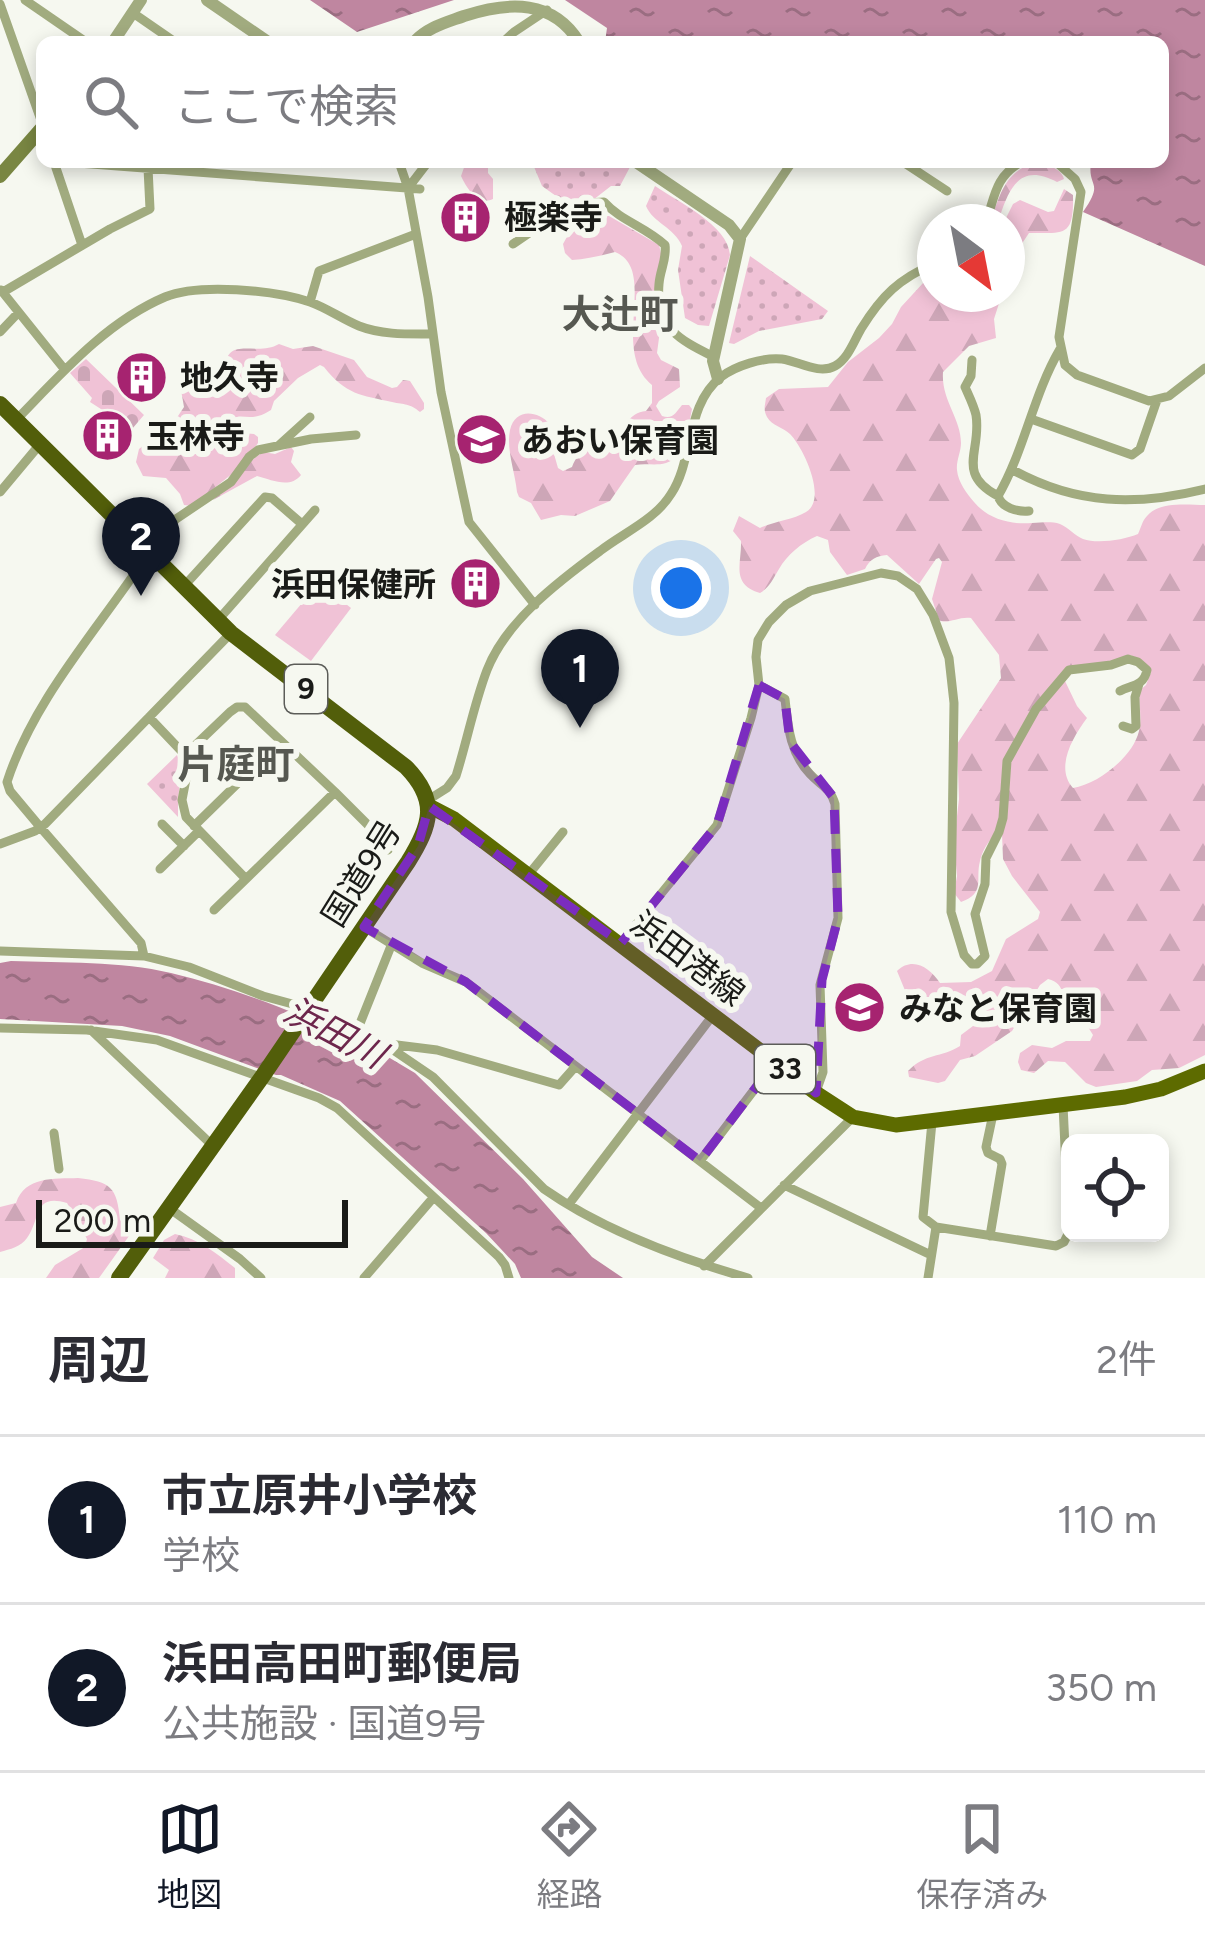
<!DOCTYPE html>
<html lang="ja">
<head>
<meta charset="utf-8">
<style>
	:root { --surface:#fff; --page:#f7f7f7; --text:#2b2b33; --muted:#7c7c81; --line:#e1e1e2; --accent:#111827 }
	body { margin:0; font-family:Figtree,"Noto Sans JP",sans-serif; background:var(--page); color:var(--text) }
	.controls { position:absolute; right:36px; bottom:36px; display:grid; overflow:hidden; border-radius:18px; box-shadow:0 6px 18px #0003 }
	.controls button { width:108px; height:108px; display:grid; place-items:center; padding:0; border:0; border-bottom:3px solid var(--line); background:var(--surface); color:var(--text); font:60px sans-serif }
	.compass { position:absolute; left:917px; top:204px; width:108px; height:108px; border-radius:50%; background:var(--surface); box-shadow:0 6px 18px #0003; rotate:148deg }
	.scale { position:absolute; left:36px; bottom:30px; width:312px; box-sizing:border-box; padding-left:12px; border:6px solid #1a1b18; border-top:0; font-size:33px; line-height:42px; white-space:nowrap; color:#1a1b18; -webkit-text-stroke:9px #f6f8f0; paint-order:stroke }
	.you { position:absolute; left:681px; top:588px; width:42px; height:42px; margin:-30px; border:9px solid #fff; border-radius:50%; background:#1a73e8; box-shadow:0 0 0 18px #1a73e833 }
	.badge { display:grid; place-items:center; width:78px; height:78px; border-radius:50%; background:var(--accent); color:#fff; font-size:39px; font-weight:700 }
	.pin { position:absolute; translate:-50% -99px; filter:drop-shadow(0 3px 6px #0008) }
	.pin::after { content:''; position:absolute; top:63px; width:42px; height:36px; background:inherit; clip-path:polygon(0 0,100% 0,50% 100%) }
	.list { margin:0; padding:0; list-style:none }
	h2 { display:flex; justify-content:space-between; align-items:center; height:156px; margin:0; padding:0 48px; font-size:51px }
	h2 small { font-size:39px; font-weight:400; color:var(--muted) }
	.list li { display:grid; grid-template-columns:78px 1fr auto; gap:36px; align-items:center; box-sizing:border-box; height:168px; padding:0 48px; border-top:3px solid var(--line) }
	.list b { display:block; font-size:45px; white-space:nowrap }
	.list p { margin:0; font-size:39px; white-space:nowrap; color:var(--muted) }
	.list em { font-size:39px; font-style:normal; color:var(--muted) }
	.icon { flex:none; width:66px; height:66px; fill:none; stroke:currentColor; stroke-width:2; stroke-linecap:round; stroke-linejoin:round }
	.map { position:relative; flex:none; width:1205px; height:1278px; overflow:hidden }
	.search { position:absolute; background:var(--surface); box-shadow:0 6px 18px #0003; left:36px; right:36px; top:36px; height:132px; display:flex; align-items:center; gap:30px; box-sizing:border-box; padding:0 42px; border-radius:18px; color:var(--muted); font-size:45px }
	.sheet { height:492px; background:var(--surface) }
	nav { display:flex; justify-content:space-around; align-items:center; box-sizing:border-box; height:168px; border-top:3px solid var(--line); background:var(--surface); font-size:33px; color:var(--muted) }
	nav a { display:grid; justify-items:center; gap:6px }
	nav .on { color:var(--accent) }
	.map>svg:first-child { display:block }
	.grass { fill:#f0c2d6 }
	.forest { fill:url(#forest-firs); fill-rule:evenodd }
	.cemetery { fill:url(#cemetery-stones) }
	.park { fill:url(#park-dots) }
	.water { fill:url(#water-ripples) }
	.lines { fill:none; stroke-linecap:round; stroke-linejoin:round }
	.minor { stroke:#a1ab7f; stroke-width:9 }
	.tertiary { stroke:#a1ab7f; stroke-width:12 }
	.secondary { stroke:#798642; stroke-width:14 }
	.primary { stroke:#5d6b00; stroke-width:15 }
	.trunk { stroke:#525e0a; stroke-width:16 }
	.marked { fill:#7b2cbf; fill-opacity:0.2; stroke:#7b2cbf; stroke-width:9; stroke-dasharray:24 15; stroke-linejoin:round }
	.labels { text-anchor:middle; stroke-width:12; stroke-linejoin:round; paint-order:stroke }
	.shield { fill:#f6f8f0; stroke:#5c5d59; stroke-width:3 }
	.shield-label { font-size:30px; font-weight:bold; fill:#1a1b18 }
	.poi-label { font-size:33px; font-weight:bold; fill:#1a1b18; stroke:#f6f8f0; text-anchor:start }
	.street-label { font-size:33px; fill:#1a1b18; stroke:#f6f8f0 }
	.water-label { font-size:36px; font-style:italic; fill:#6d274c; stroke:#f6f8f0 }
	.quarter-label { font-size:39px; font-weight:bold; fill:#565851; stroke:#f6f8f0 }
</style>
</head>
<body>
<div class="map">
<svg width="1205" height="1278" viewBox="0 0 1205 1278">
	<defs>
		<pattern id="forest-firs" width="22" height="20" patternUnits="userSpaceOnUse" patternTransform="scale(3)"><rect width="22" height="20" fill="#f0c2d6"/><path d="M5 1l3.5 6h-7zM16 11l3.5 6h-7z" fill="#cda6b7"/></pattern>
		<pattern id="cemetery-stones" width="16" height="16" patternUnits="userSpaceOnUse" patternTransform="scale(3)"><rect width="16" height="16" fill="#f0c2d6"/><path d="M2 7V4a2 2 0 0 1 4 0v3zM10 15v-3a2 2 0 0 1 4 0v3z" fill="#cda6b7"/></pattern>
		<pattern id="park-dots" width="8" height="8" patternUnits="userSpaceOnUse" patternTransform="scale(3)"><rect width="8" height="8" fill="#f0c2d6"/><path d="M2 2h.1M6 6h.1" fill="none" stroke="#cda6b7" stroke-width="1.8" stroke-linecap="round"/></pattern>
		<pattern id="water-ripples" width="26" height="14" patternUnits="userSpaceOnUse" patternTransform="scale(3)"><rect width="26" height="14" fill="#bf86a0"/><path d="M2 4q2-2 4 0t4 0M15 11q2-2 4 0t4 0" fill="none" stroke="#9a6d81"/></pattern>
	</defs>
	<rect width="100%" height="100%" fill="#f6f8f0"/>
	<!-- grass -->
	<path class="grass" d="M 319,583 L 351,608 L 311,661 L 275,635 Z"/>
	<!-- forest -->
	<path class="forest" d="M 466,162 L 488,162 L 488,173 L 493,179 L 493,199 C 478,206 467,189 461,176 Z
		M 1034,163 C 1045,164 1061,167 1064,179 L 1057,182 C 1022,163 1010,185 1000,216 L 1006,218 L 1013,204 L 1020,200 L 1048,212 L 1054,211 L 1064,189 L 1073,195 C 1074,239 1063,232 1029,233 L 1015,254 L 1007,275 L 1007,222 L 990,222 C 1000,196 1004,172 1034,163 Z
		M 592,216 L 609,216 L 659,245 L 662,257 L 654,294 L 661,323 L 657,353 L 661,360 L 679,369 L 680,387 L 659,401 L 656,406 L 662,416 C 673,420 676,412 682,405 L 689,405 L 692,409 C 688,427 687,457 666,463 C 656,466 646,463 635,465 L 610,501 L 575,516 L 561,515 L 541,520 L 531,503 L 519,497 L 517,492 C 515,472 506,449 510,430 C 515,408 537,410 550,424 C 554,429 557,436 561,442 L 554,454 L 558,468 L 563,471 L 572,467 C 580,446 595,445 615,439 C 626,427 628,413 646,411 L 652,403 L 652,385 C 609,350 659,270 615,252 C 601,256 586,259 572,260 L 565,253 L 563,244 L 568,235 Z
		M 935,270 L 935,294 L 1002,294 L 994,319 L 996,338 L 969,346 L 943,372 C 941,400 961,418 961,443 C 961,452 956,461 957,470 C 958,482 967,494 974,502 C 988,519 1011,525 1032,523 C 1042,523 1050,521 1060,524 C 1068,527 1075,536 1083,539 C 1097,544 1124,540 1138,534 C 1141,528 1142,521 1147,516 C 1159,501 1188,505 1205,505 L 1205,1055 L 1179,1068 L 1152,1070 L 1137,1081 L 1096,1087 L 1086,1083 L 1065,1062 L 1048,1061 L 1034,1073 L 1021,1070 L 1018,1062 L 1020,1053 L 1032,1045 L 1052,1048 L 1066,1041 L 1090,1041 L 1093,1035 L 1088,1027 L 1068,1017 C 1062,1002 1067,983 1048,979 L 1040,985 L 1012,1031 L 975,1056 L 960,1060 L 945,1081 L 938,1083 L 909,1077 L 908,1071 C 925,1053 941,1058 960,1046 L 961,1035 L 985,1017 L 987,1004 L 983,997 L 970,993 C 958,1001 955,1015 941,1021 L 923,1009 L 917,1010 L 911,1005 L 897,971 C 913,956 930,968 940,983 L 971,982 L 992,971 L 1006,939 L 1038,919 L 1040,912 L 1012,876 L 1003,859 L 1002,834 L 995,834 C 988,842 982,851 980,861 C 975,880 986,893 961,902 L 954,893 L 957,876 L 954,842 L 959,799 L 957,744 L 1001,678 L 999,655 L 971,618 C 959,616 947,625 939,620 L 932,599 L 942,562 L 939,558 L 936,559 L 919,584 L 887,555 C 876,556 870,559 865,569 L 847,575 L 830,552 L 828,540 L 817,536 C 801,543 787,555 779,569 C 772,580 771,586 760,593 C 730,584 742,563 741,541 L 733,531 L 739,516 L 760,528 C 775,521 793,520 806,512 C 828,499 803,447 790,434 C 783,427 772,426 767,417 C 763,409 765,406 766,398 L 779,389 L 828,387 L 848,362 L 879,338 L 892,324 L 901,307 ZM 1130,655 L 1142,660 L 1151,672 L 1146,685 L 1139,691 C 1139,703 1142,719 1139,731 C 1133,757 1098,784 1073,788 C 1055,768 1072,738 1087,718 L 1077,706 L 1065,681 L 1078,666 L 1112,662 Z
		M 279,344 L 293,349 L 313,346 L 354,360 L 367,377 L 392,388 L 397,387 L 403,380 L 410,381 L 424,403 L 424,409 L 420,412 C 409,403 405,405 392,402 C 361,395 346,395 324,367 L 320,365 L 298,378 L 274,401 L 271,410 C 267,412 263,415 258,416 C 244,420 234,410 229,427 L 231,432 L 254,434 L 258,437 L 258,443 L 238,469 L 192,506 L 184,505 L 180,494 L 166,478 L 143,476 L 136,462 L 139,449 L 149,441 L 168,436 L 170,428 L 184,407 L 181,390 L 210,383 L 224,374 C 225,332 255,358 279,344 Z
		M 291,447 L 294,451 L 291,462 L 301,475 C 290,489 272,480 257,476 L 213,500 L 248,463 L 263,452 L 275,454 Z
		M 78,1178 C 111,1182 117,1187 120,1220 L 128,1228 L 129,1236 L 99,1278 L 46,1278 L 55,1265 L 85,1247 L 87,1239 L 67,1203 C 33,1193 41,1219 27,1238 C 21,1247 10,1249 0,1252 L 0,1207 L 16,1203 C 25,1176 54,1179 78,1178 Z
		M 175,1234 C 199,1239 216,1253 235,1268 L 235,1278 L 165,1278 L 169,1270 L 153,1258 L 164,1240 Z"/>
	<!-- cemetery -->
	<path class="cemetery" d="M 86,359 L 144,415 L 132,429 L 90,402 L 92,398 L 70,373 Z"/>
	<!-- park -->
	<path class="park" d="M 532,162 L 622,162 L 630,167 L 620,186 L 611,186 L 593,200 L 563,201 L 542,186 Z
		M 655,186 C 678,202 728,225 730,255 L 709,326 L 698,325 L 685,318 L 678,270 L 682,246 C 674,227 653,223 646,206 Z
		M 750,256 L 828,311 L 822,319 L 759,331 L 734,344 L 729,343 Z
		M 177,755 L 182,767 L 178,799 L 178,817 L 147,784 Z"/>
	<!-- water -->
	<path class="water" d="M 310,0 L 454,0 L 357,32 Z
		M 565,0 L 1205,0 L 1205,266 L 1083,212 C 1105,180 1087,189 1091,162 L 1163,162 L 1163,42 L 605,42 L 607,28 Z
		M 11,961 C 63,963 120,961 171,973 C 236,988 298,1014 358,1040 L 359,1045 L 370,1050 L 373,1048 L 415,1073 L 523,1179 L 592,1257 L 623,1278 L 521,1278 L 515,1264 L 486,1233 L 340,1101 L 281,1075 L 276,1075 L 170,1036 L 122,1026 L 0,1019 L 0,963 Z"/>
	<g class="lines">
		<!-- minor -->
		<path class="minor" d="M 25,0 L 86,42
			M 0,4 L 42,123
			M 133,13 L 175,42
			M 503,42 L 514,32 L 547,10
			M 54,162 L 82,245
			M 65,162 L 420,189
			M 399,162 L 408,188 L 428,297 L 441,392 L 469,522 L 535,605
			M 903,162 L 947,191
			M 1056,162 L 1075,179 L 1081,192 L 1059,337 L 1065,365 L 1077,375 L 1149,401 L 1169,396 L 1205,368
			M 408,188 L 428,162
			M 986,222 C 995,196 995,177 1021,162
			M 740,239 L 792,162
			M 513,244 L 532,231 L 556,205 L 604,202 C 621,221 646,227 665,245 C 667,259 660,270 659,284 C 655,328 680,340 714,357
			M 1,290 L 65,370
			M 3,292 L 110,229 L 150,209 L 148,168
			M 310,302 L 319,271 L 416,234
			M 0,332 L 18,313
			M 972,360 L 971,376 L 965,387 C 969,396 974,406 976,415 C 982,451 955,473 998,496 C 1025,449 1033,395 1060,349
			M 17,419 C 60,375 106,322 165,297 C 199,283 274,290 310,302 C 327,308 342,319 359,326 C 382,335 408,334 432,334
			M 1031,419 L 1132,455 L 1140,449 L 1157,400
			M 278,446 L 310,417
			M 1013,470 C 1077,505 1136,506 1205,489
			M 0,492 L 41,443
			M 998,496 C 1002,508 1017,512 1029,511
			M 148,551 L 176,519 L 231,482 L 250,456 L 258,450 L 311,439 L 356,435
			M 185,585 L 265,497 L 272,498 L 302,524
			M 219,619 L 315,510
			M 759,685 L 785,699 C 788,727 790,753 810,774 C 821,786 830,787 835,804 L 838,918 L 820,985 L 823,1072 L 816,1092
			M 149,717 L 185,755 L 187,774 L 182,800 L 186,817 L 246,879 L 335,792 L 245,707 L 237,707 L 230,712 L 185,755
			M 1123,726 L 1132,729 L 1136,726 L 1135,697 L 1139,684
			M 335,792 L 373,830 L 388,850
			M 428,800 L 447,788 L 456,776 C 467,741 474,704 487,670 C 506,621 559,581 600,551 C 623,533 655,520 671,494 C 694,460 685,405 721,377 C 735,366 763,357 782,359 C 798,361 819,375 835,366 C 848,359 854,341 861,329 C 882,295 899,279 935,263
			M 162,824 L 184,846
			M 194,826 L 281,741
			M 0,844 L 35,831 L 45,824 L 231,633
			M 160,869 L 199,831
			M 529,874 L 563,832
			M 214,910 L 246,879
			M 364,927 L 422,963 L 466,982 L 761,1208
			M 621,943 L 717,825 L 751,718 L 759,685 L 756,657 L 758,640 L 769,622 L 786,605 L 810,591 L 881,573 L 898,576 L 917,589 L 933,615 L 949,658 L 954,703 L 951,912 L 964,955 L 972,964 L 977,964 L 985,956 L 975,914 L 985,884 L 986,858 L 999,832 L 1003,818 L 1007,761 L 1036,709 L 1069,670 L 1111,665 L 1128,659 L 1138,662 L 1147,670 C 1144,686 1132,685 1120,691
			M 0,951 L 144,956 L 189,967 L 263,996 L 307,1008 L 383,1043 L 433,1077 L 544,1189 C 604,1231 678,1258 748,1278
			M 144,956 L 141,943 L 41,828 L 10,791 L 7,782 C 32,704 91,637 137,570 L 151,554
			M 0,1028 L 87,1030 L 157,1040 L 319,1098 L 337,1108 L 499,1257 L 505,1265 L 509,1278
			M 91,1030 L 213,1146
			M 357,1031 L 391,946
			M 389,1044 L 437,1050 L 559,1085 L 575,1067
			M 932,1122 L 923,1217 L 936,1227 L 1056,1246 L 1064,1242 L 1069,1232 L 1063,1105
			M 54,1133 L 59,1169
			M 700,1161 L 776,1061
			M 784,1185 L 931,1255
			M 569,1204 L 713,1015
			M 169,1208 L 240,1259 L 261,1278
			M 990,1236 L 1002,1164 L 1000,1159 L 988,1153 L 986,1147 L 993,1114
			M 704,1266 L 853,1117
			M 364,1278 L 433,1198
			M 928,1278 L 936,1227"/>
		<!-- tertiary -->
		<path class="tertiary" d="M 207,0 L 268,42
			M 113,42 L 141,0
			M 414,42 C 428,27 445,23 464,16 C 510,1 553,0 579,42
			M 636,162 L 729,225 L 740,239 L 713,361 L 718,379"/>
		<!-- secondary -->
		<path class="secondary" d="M 0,176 L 42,128"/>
		<!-- primary -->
		<path class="primary" d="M 429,806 L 454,819 L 816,1093 L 853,1117 L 896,1125 L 1125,1097 L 1161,1089 L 1205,1071"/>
		<!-- trunk -->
		<path class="trunk" d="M 0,404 L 231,633 L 406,767 C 439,801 431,825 408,862 L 262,1077 L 119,1278"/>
	</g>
	<!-- marked area -->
	<path class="marked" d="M 759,685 L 785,699 L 790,742 L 834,798 L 838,918 L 822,980 L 816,1093 L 776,1061 L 700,1161 L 466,982 L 364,927 L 418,846 L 429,806 L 621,943 L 717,825 Z"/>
	<!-- icons -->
	<defs>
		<symbol id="building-disc" viewBox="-11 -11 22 22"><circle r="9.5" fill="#a62370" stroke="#f6f8f0"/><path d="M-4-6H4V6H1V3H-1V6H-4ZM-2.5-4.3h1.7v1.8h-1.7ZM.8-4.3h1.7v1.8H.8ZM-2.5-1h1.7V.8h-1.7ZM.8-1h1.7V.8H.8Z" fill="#fff"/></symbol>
		<symbol id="school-disc" viewBox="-11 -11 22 22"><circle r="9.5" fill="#a62370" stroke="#f6f8f0"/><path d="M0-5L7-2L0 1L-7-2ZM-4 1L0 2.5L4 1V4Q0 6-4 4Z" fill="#fff"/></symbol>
	</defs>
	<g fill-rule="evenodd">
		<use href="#building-disc" x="436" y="188" width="59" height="59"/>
		<use href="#building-disc" x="112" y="348" width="59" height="59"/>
		<use href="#building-disc" x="78" y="406" width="59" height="59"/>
		<use href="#school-disc" x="452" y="410" width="59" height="59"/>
		<use href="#building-disc" x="446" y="554" width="59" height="59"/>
		<use href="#school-disc" x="830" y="978" width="59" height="59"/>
	</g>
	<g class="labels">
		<!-- shield labels -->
		<g class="shield">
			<rect x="285" y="665" width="42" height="48" rx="9"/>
			<rect x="755" y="1045" width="60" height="48" rx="9"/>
		</g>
		<g class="shield-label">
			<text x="306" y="699">9</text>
			<text x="785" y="1079">33</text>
		</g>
		<!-- poi labels -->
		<g class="poi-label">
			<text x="504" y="229">極楽寺</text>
			<text x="180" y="389">地久寺</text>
			<text x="146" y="448">玉林寺</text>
			<text x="521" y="452">あおい保育園</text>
			<text x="436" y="596" text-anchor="end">浜田保健所</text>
			<text x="899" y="1020">みなと保育園</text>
		</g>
		<!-- street labels -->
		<g class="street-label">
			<text transform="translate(361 873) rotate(-58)" y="12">国道9号</text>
			<text transform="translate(688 958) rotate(37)" y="12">浜田港線</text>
		</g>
		<!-- water labels -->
		<g class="water-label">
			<text transform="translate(335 1032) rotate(28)" y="13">浜田川</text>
		</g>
		<!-- quarter labels -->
		<g class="quarter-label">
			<text x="620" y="328">大辻町</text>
			<text x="236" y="778">片庭町</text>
		</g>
	</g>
</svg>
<div class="controls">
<button><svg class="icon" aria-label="locate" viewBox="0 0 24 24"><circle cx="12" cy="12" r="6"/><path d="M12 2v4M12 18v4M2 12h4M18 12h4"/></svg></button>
</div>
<svg class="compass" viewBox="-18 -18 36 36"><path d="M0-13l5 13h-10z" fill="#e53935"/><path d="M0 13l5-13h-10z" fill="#7c7c81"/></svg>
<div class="scale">200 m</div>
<div class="you"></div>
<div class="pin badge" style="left:580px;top:728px">1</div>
<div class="pin badge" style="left:141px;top:596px">2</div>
<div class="search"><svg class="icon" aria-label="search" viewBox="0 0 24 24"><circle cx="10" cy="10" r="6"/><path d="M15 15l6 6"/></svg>ここで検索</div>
</div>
<section class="sheet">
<h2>周辺<small>2件</small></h2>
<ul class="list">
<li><span class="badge">1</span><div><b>市立原井小学校</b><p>学校</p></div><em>110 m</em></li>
<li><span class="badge">2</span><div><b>浜田高田町郵便局</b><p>公共施設 · 国道9号</p></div><em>350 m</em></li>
</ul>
</section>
<nav>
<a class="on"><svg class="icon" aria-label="map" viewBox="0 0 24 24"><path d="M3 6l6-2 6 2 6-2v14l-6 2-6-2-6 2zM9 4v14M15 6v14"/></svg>地図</a>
<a><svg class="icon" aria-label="directions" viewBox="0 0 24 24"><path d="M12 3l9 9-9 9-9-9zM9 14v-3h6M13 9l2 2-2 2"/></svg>経路</a>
<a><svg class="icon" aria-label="saved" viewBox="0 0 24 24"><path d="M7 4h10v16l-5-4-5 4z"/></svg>保存済み</a>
</nav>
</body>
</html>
